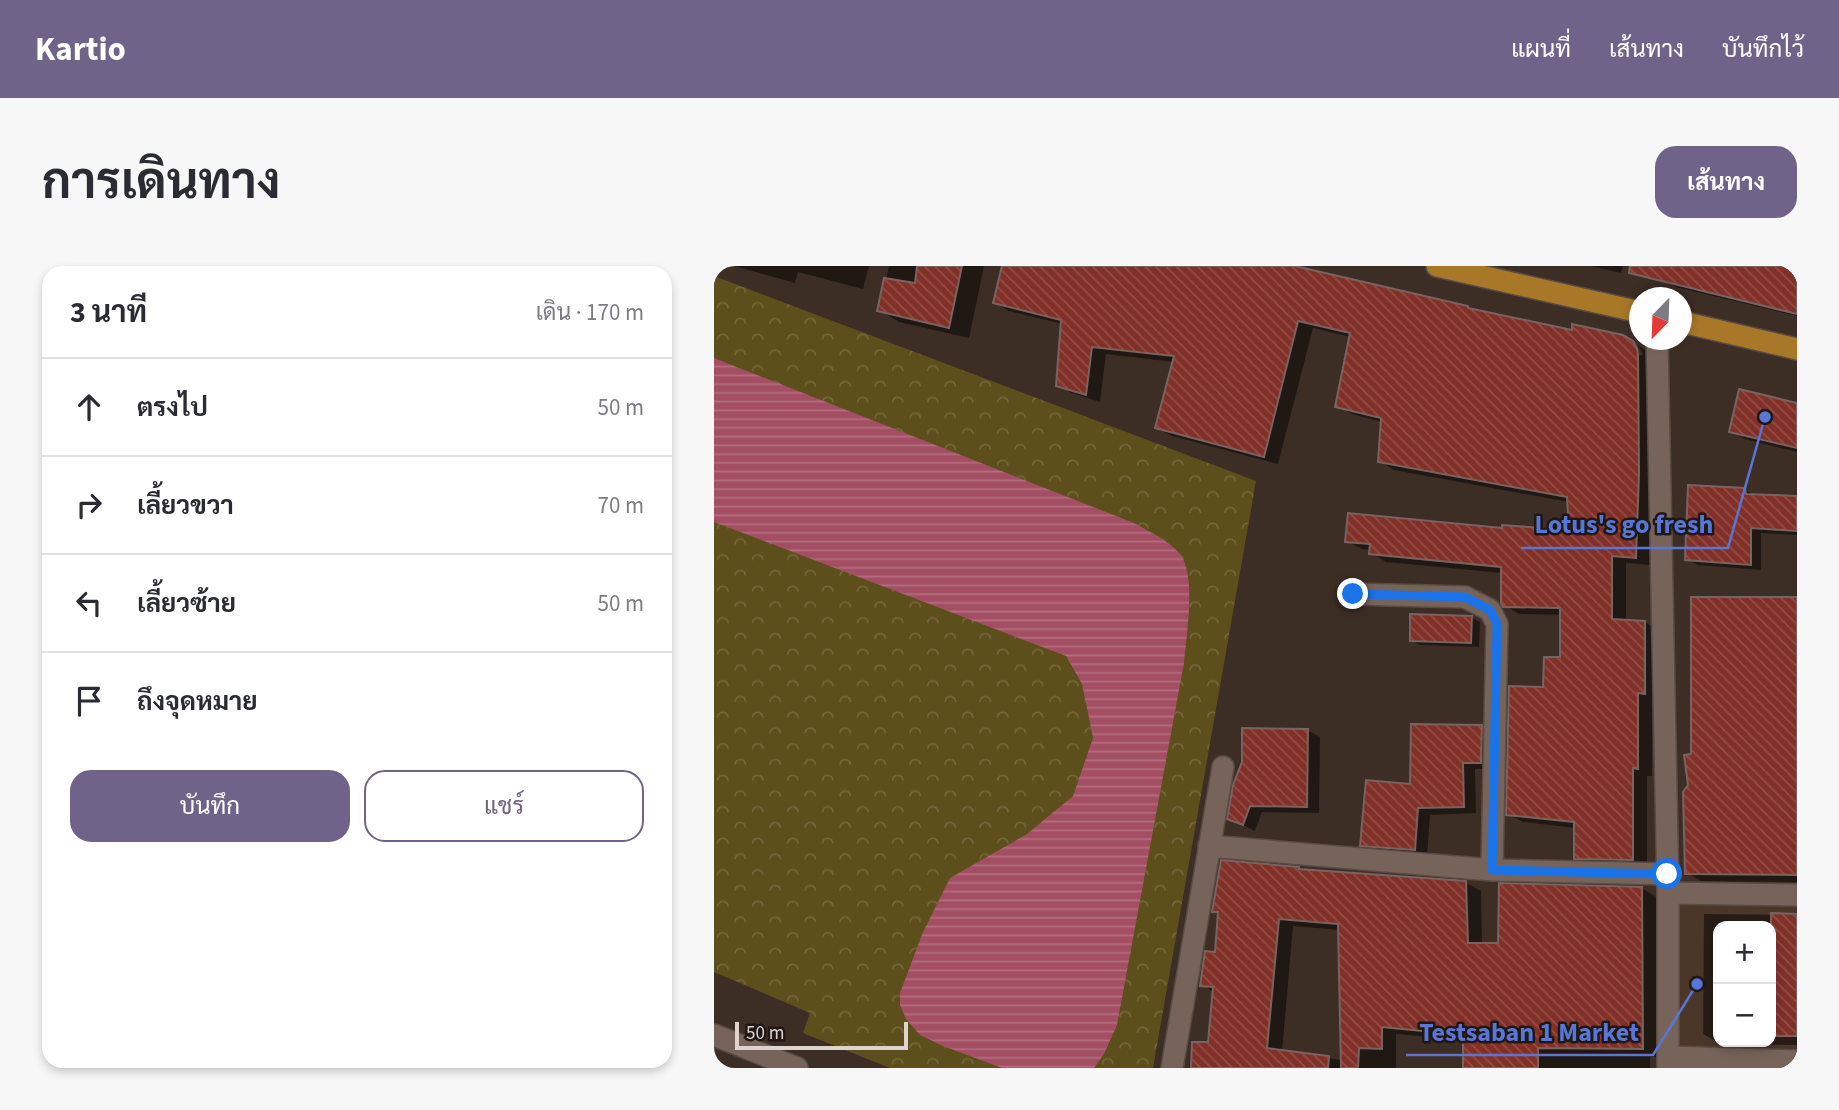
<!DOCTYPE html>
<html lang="th">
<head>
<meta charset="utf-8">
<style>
	:root { --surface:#fff; --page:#f7f7f7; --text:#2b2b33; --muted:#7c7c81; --line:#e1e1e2; --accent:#6f6389 }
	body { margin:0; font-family:"Source Sans 3",Sarabun,sans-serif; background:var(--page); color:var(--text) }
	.controls { position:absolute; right:21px; bottom:21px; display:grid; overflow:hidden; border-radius:14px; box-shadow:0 4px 10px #0003 }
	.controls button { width:63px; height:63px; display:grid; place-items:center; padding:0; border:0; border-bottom:2px solid var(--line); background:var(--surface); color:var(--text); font:35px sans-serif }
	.compass { position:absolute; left:915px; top:21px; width:63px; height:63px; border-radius:50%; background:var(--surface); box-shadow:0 4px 10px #0003; rotate:203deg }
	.scale { position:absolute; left:21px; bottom:18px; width:173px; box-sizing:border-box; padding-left:7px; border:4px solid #ded3ce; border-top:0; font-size:19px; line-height:24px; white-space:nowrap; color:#ded3ce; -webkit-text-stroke:5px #1f1814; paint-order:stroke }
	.stop { position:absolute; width:21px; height:21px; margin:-16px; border:5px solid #1a73e8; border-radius:50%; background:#fff }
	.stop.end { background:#1a73e8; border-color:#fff; box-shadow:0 2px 7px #0008 }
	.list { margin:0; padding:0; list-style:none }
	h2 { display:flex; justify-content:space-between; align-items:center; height:91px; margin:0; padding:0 28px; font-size:30px }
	h2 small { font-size:23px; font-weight:400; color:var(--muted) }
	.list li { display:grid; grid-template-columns:46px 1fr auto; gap:21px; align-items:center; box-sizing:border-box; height:98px; padding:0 28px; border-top:2px solid var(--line) }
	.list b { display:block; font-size:26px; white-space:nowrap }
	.list em { font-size:23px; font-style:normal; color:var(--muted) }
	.actions { display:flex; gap:14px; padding:21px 28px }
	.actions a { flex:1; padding:16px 0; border:2px solid var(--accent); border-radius:21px; text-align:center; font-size:24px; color:var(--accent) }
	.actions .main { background:var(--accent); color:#fff }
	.icon { flex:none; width:38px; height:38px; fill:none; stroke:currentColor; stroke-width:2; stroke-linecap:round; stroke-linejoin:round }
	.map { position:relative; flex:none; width:1083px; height:802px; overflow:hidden; border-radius:21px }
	header { display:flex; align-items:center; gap:42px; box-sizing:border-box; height:98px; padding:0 35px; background:var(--accent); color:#fff }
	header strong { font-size:33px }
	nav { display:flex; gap:38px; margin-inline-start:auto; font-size:24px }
	.intro { display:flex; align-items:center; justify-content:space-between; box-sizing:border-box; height:168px; padding:0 42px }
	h1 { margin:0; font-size:49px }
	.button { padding:18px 32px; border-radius:21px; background:var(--accent); color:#fff; font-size:24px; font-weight:700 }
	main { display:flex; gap:42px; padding:0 42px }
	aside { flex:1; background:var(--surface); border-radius:21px; box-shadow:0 4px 10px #0003 }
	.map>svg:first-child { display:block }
	.built { fill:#4b362a; fill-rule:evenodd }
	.park { fill:url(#park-crowns) }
	.water { fill:url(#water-rules) }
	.shadow { fill:#0007; fill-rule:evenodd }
	.building { fill:url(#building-back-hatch); stroke:#786360; stroke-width:2 }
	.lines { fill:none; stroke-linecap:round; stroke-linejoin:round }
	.minor-casing { stroke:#584b44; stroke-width:24 }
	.major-casing { stroke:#584b44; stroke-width:24 }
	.minor { stroke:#76645b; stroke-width:21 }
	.major { stroke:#a87728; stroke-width:21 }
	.route { stroke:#1a73e8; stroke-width:9 }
	.leader { fill:none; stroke:#5776d5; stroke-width:2.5 }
	.callout-dot { fill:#5776d5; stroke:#1f1814; stroke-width:2.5 }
	.callout-label { font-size:26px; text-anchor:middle; font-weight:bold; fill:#5776d5; stroke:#1f1814; stroke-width:5; stroke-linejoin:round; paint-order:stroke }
</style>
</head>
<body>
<header>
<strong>Kartio</strong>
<nav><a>แผนที่</a><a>เส้นทาง</a><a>บันทึกไว้</a></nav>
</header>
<div class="intro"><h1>การเดินทาง</h1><a class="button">เส้นทาง</a></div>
<main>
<aside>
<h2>3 นาที<small>เดิน · 170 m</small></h2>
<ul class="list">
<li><svg class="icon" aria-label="ahead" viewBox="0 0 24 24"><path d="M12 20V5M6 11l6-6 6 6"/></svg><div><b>ตรงไป</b></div><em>50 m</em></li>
<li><svg class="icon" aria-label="right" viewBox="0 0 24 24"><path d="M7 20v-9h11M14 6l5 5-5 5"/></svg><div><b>เลี้ยวขวา</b></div><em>70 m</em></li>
<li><svg class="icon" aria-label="left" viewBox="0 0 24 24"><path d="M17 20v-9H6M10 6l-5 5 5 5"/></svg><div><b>เลี้ยวซ้าย</b></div><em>50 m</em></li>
<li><svg class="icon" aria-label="arrive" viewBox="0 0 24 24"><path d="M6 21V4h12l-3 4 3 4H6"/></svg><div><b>ถึงจุดหมาย</b></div></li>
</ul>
<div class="actions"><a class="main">บันทึก</a><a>แชร์</a></div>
</aside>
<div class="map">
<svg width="1083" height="802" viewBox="0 0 1083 802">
	<defs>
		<pattern id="park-crowns" width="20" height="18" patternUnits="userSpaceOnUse" patternTransform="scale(1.75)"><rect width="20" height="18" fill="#5c4f1b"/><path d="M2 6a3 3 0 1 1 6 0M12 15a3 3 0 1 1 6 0" fill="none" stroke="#73673b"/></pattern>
		<pattern id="water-rules" width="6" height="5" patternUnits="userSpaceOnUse" patternTransform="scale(1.75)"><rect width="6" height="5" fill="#a34e63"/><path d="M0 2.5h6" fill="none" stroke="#b36f7f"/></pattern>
		<pattern id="building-back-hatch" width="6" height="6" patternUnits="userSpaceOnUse" patternTransform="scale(1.75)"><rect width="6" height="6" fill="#813028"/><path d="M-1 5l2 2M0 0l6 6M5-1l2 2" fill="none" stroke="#924d46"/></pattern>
	</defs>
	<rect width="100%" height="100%" fill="#3d2e25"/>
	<!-- built -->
	<path class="built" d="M 961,632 L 1083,634 L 1083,788 L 963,785 ZM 1004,660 L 1057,660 L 1057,776 L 1004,776 Z"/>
	<!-- park -->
	<path class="park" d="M 0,10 L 542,215 L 439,802 L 176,802 L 89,767 L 96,747 L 0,706 Z"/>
	<!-- water -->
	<path class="water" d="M 0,92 L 420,257 C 436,266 454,274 466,288 C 483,310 472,371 470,397 L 403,759 L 390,788 L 380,802 L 288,802 L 229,780 L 206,769 L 192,753 L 186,739 L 186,727 L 209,666 L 236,612 L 313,568 L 359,530 L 379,472 L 368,418 L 352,390 L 0,256 Z"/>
	<!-- shadow -->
	<path class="shadow" d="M 20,0 L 155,0 L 149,23 L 84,6 L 81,17 Z
		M 175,0 L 270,0 L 255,72 L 185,56 L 165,44 Z
		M 289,0 L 575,0 L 754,41 L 760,45 L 860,66 L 917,75 L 926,90 L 929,88 L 923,79 L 933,85 L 939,218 L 936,299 L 912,297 L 912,356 L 931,356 L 945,365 L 945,435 L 938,434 L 938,510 L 933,510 L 933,601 L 876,600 L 862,592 L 861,562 L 809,556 L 794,548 L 831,423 L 848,393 L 847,349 L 805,348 L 790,339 L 788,307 L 672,296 L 657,287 L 657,284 L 648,283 L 633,275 L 790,263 L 857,266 L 855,236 L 680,204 L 666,195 L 668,156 L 638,148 L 623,140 L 637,71 L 599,62 L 564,198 L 458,170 L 443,162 L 460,96 L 392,88 L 386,136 L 358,127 L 344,119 L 349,58 L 295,45 L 281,37 Z
		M 877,0 L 909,0 L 907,7 Z
		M 953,0 L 1083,0 L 1083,50 L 962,21 L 950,14 Z
		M 1083,139 L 1083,186 L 1031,173 L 1017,165 Z
		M 1031,224 L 1042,230 L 1083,232 L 1083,269 L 1047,267 L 1047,304 L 984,299 L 973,293 Z
		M 1083,333 L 1083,616 L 987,615 L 973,607 L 975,519 L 979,490 Z
		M 757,351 L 766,356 L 765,381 L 706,379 L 697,374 Z
		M 767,461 L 780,468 L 779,503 L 761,503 L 762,547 L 716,549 L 713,590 L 661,586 L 648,579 L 698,520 Z
		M 593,464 L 606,471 L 605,547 L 548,546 L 541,565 L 515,552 Z
		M 585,603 L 588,605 L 752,617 L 767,625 L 768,679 L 786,679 L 928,622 L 942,631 L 943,791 L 936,791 L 936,802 L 751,802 L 751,774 L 682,768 L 682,802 L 479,802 L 480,777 L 495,778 L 500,726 L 488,719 L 502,688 L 505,648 L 500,645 ZM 579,660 L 626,664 L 628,794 L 568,786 Z
		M 990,648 L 1083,649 L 1083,779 L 1007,778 L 989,768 ZM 1004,660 L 1057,660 L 1057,776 L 1004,776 Z"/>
	<!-- building -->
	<path class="building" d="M 203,0 L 248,0 L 235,62 L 163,45 L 170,12 L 201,17 Z
		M 288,0 L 581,0 L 754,40 L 754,42 L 858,64 L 858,58 L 909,69 L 919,75 L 923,82 L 924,88 L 925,208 L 922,292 L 898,290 L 898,353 L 931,355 L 931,428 L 924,427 L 924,503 L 919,502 L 919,594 L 860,593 L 860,556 L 792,549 L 795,420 L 829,421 L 830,391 L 846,391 L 846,342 L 789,341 L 787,337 L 787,301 L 655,288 L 656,278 L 631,276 L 634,247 L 788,262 L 788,259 L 855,264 L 853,231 L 664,196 L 667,152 L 621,141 L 636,67 L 584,55 L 550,191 L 441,162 L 460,90 L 378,81 L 372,129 L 342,120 L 347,54 L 279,37 Z
		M 916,0 L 1083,0 L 1083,48 L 915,7 Z
		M 1025,123 L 1083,137 L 1083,182 L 1015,166 Z
		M 974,219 L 1031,222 L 1032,228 L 1083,230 L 1083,265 L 1037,262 L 1037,299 L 971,294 Z
		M 977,331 L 1083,331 L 1083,609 L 971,608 L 969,526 L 974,519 L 970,489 L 977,488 Z
		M 696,348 L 758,350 L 757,377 L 696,375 Z
		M 697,458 L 768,459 L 767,497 L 749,497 L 750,541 L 704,542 L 701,584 L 646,580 L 652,514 L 696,518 Z
		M 528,462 L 594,463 L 593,541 L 536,540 L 529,559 L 513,553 L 519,519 L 528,496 Z
		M 507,594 L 585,601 L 585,603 L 752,615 L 754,677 L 784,677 L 785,617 L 928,621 L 929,783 L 824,782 L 824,802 L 749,802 L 749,769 L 668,761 L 668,783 L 645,782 L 644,802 L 627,802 L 624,658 L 565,653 L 553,782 L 615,790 L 614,802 L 477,802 L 478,776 L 494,776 L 499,721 L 486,720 L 491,685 L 501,686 L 504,646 L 498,646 Z
		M 1057,647 L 1083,648 L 1083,770 L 1057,770 Z"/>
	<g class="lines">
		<defs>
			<path id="minor" d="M 943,74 L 954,627 L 954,802
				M 639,328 L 751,331 L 776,344 L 783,358 L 778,604
				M 495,580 L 778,604 L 953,608
				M 954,627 L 1083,629
				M 0,769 L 83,802
				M 954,791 L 1083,795
				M 458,802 L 509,501"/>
			<path id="major" d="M 723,0 L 926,46
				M 968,56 L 1083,83"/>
		</defs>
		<!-- minor casing -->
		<use href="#minor" class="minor-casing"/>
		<!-- major casing -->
		<use href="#major" class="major-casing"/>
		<!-- minor -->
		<use href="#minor" class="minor"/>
		<!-- major -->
		<use href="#major" class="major"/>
	</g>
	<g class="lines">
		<!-- route -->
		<path class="route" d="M 639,328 L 751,331 L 776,344 L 783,358 L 778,604 L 953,608"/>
	</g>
	<!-- callouts -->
	<path class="leader" d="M1051 151L1014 282H807M983 718L939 789H692"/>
	<g class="callout-dot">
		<circle cx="1051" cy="151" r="7"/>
		<circle cx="983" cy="718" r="7"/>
	</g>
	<g class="callout-label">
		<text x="910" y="267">Lotus's go fresh</text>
		<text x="815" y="775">Testsaban 1 Market</text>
	</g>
</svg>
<div class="controls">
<button>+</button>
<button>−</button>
</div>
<svg class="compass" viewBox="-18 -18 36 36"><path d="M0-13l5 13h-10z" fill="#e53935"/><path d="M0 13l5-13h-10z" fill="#7c7c81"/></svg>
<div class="scale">50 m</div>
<div class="stop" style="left:953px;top:608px"></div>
<div class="stop end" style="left:639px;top:328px"></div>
</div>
</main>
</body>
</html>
